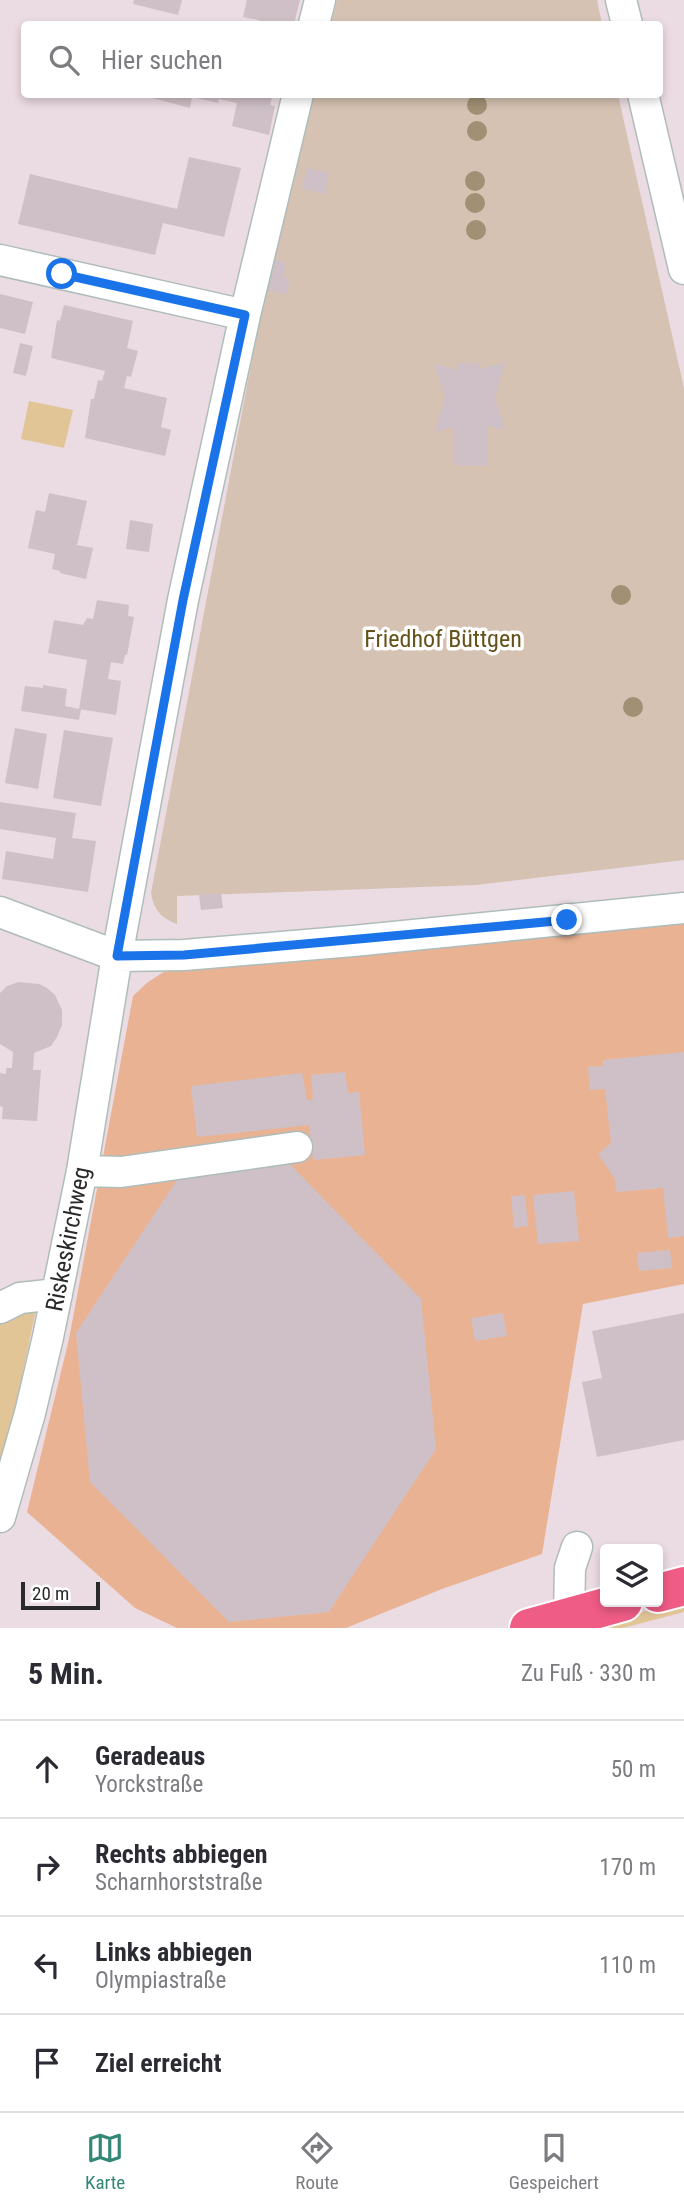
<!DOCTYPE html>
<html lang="de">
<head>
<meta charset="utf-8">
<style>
	:root { --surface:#fff; --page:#f2f2f3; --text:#2b2b33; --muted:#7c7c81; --line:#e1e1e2; --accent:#328777 }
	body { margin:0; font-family:"Roboto Condensed",sans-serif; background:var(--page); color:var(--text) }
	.controls { position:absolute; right:21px; bottom:21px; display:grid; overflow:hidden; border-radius:7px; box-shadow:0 4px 10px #0003 }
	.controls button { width:63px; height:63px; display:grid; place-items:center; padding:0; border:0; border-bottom:2px solid var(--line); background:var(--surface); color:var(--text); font:35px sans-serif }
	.scale { position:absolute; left:21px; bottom:18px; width:79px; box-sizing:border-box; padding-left:7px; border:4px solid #292929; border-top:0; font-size:19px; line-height:24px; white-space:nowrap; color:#292929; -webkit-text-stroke:5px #fff; paint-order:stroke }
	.stop { position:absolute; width:21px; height:21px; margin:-16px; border:5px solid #1a73e8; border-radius:50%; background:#fff }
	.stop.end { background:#1a73e8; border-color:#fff; box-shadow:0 2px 7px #0008 }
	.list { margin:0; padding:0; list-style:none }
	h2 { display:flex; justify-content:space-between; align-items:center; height:91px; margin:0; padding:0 28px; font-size:30px }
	h2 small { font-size:23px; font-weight:400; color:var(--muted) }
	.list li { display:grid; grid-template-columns:46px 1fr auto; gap:21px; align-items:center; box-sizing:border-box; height:98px; padding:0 28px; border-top:2px solid var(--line) }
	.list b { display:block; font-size:26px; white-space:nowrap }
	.list p { margin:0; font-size:23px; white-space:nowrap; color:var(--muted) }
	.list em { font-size:23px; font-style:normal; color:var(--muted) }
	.icon { flex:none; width:38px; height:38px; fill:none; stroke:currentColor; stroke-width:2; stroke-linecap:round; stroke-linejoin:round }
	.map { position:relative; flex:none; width:684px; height:1628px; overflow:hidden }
	.search { position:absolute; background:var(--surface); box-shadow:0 4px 10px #0003; left:21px; right:21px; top:21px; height:77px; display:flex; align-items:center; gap:18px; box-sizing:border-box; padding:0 24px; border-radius:7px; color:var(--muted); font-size:26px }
	.sheet { height:483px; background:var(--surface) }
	nav { display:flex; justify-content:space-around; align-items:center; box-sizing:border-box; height:98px; border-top:2px solid var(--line); background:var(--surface); font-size:19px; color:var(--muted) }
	nav a { display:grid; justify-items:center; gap:4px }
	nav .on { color:var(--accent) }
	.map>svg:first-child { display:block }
	.green { fill:#e2c597 }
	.cemetery { fill:#d5c2b2 }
	.pitch { fill:#e9b393 }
	.building { fill:#cec0c6 }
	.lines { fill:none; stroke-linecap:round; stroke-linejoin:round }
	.minor-casing { stroke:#afbdba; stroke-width:33 }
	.major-casing { stroke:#fff; stroke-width:42 }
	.minor { stroke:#fff; stroke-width:30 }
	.major { stroke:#ef5c86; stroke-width:38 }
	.tree { fill:#a19074 }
	.route { stroke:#1a73e8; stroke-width:9 }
	.labels { text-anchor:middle; stroke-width:7; stroke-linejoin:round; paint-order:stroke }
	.park-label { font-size:24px; fill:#65521a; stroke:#fff }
	.street-label { font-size:24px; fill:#292929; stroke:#fff }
</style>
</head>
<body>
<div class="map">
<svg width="684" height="1628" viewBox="0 0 684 1628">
	<rect width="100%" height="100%" fill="#ebdbe3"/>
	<!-- green -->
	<path class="green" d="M 29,401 L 73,410 L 64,448 L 21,439 Z
		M 36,1310 L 10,1433 L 0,1495 L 0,1325 L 11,1312 Z
		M 684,1601 L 684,1612 L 623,1628 L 583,1628 Z"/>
	<!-- cemetery -->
	<path class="cemetery" d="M 337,0 L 597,0 L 602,24 L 331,24 Z
		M 313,95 L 618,95 L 684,388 L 684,860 L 476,885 L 177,896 L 177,924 C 161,918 154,910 151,893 L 260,317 Z"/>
	<!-- pitch -->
	<path class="pitch" d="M 684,920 L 684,1284 L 583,1304 L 542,1554 L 442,1589 L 346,1628 L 177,1628 L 135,1608 L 27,1512 L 69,1339 L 133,996 L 148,982 L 167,970 Z"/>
	<!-- building -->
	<path class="building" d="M 134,0 L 182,0 L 178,15 L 133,4 Z
		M 247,0 L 300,0 L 294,24 L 258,24 L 259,20 L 243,17 Z
		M 137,94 L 273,94 L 270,105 L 275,106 L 269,135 L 232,126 L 237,103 L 219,99 L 218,103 L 192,97 L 190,108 Z
		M 189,157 L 241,168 L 224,237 L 163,223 L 155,255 L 18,224 L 30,174 L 177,209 Z
		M 307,168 L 329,173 L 325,194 L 302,189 Z
		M 273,259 L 286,262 L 283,277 L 290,279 L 287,294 L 266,290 Z
		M 0,294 L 33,302 L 25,334 L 0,328 Z
		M 64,305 L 133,321 L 127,348 L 138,351 L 131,377 L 127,376 L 124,388 L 167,398 L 161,427 L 171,430 L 165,456 L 85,438 L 91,399 L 94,399 L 98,380 L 102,381 L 105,371 L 51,358 L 57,320 L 60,321 Z
		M 20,343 L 33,346 L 26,376 L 13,373 Z
		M 505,362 L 495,398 L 505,430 L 488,426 L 487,466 L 453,465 L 453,427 L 434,432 L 445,398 L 434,364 L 457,370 L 457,363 L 480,363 L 480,369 Z
		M 49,493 L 87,501 L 77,545 L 93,548 L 86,579 L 60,573 L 60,571 L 52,569 L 55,554 L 28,548 L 36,510 L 45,512 Z
		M 130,520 L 153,524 L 149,552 L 126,549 Z
		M 97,600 L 129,605 L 128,616 L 134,617 L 127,655 L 125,655 L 123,664 L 111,662 L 108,679 L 121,681 L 116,715 L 79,709 L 81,709 L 79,720 L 21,711 L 25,686 L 43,688 L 43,685 L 67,689 L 65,706 L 79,709 L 87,660 L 48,653 L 54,620 L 83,625 L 87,618 L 93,619 Z
		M 15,728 L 47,734 L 38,789 L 5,783 Z
		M 64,730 L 113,738 L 101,806 L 53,798 Z
		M 0,802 L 76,813 L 72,838 L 96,841 L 88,892 L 2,879 L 6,851 L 53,859 L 56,838 L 0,829 Z
		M 221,893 L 223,908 L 201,910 L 199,895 Z
		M 18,982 L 39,984 L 47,988 L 55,995 L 62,1010 L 62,1025 L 57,1037 L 51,1046 L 34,1053 L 33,1070 L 41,1070 L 37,1121 L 2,1119 L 3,1107 L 0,1106 L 0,1073 L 6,1074 L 6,1068 L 12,1068 L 13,1052 L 0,1044 L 0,993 L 7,986 Z
		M 684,1052 L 684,1236 L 668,1238 L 663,1188 L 616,1192 L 615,1179 L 598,1154 L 611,1143 L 605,1089 L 590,1090 L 588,1067 L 603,1066 L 603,1060 Z
		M 345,1072 L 348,1093 L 359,1092 L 365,1155 L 313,1160 L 309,1125 L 197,1137 L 191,1086 L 302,1073 L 307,1100 L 313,1099 L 311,1075 Z
		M 284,1158 L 421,1299 L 436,1449 L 329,1612 L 229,1622 L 90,1482 L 76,1333 L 184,1169 Z
		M 574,1191 L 579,1241 L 538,1244 L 533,1195 Z
		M 525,1195 L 528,1226 L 514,1228 L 511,1196 Z
		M 670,1250 L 672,1268 L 639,1271 L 637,1253 Z
		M 503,1313 L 507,1336 L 475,1341 L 471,1318 Z
		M 684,1313 L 684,1440 L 597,1457 L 582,1382 L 602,1378 L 592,1331 Z"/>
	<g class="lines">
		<defs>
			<path id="minor" d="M 621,0 L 627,24
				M 314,24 L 320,0
				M 643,94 L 684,269
				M 0,260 L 245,315
				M 0,912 L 117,956 L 184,955 L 353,941 L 684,908
				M 82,1171 L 121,1172 L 297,1147
				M 0,1308 L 20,1298 L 57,1294
				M 0,1517 L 30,1413 L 48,1337 L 82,1171 L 117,956 L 183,600 L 245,315 L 298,94
				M 569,1616 L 570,1568 L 577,1547"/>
			<path id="major" d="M 658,1593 L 684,1586
				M 529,1628 L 623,1602"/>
		</defs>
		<!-- minor casing -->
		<use href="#minor" class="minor-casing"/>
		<!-- major casing -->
		<use href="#major" class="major-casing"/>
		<!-- minor -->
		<use href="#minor" class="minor"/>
		<!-- major -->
		<use href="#major" class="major"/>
	</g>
	<!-- trees -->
	<g class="tree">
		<circle cx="477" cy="105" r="10"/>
		<circle cx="477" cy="131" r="10"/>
		<circle cx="475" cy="181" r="10"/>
		<circle cx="475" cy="203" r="10"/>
		<circle cx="476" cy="230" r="10"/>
		<circle cx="621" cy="595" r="10"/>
		<circle cx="633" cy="707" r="10"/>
	</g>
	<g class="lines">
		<!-- route -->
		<path class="route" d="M 62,274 L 245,315 L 183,600 L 117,956 L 184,955 L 567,920"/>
	</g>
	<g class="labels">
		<!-- park labels -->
		<g class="park-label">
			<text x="443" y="647">Friedhof Büttgen</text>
		</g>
		<!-- street labels -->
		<g class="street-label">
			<text transform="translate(68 1239) rotate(-79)" y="8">Riskeskirchweg</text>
		</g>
	</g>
</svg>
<div class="controls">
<button><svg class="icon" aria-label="layers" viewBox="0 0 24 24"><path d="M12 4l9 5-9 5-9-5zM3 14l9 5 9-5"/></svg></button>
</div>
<div class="scale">20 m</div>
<div class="stop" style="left:62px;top:274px"></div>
<div class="stop end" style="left:567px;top:920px"></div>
<div class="search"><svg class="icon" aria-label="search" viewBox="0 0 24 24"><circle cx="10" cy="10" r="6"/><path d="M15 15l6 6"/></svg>Hier suchen</div>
</div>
<section class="sheet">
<h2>5 Min.<small>Zu Fuß · 330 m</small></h2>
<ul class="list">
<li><svg class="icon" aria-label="ahead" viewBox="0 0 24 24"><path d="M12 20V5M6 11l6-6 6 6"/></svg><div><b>Geradeaus</b><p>Yorckstraße</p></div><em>50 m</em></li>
<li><svg class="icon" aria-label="right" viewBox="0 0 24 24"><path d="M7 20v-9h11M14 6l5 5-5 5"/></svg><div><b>Rechts abbiegen</b><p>Scharnhorststraße</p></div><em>170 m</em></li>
<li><svg class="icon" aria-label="left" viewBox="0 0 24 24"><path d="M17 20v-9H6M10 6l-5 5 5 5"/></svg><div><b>Links abbiegen</b><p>Olympiastraße</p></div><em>110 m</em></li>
<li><svg class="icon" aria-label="arrive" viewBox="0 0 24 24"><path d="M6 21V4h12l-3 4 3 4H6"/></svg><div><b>Ziel erreicht</b></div></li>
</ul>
</section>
<nav>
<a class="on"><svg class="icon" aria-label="map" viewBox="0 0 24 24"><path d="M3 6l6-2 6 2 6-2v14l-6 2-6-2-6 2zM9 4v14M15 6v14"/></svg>Karte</a>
<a><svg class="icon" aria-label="directions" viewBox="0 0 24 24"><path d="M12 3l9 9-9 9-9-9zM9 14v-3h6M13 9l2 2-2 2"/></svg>Route</a>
<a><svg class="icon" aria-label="saved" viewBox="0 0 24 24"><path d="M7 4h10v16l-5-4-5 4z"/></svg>Gespeichert</a>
</nav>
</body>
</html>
